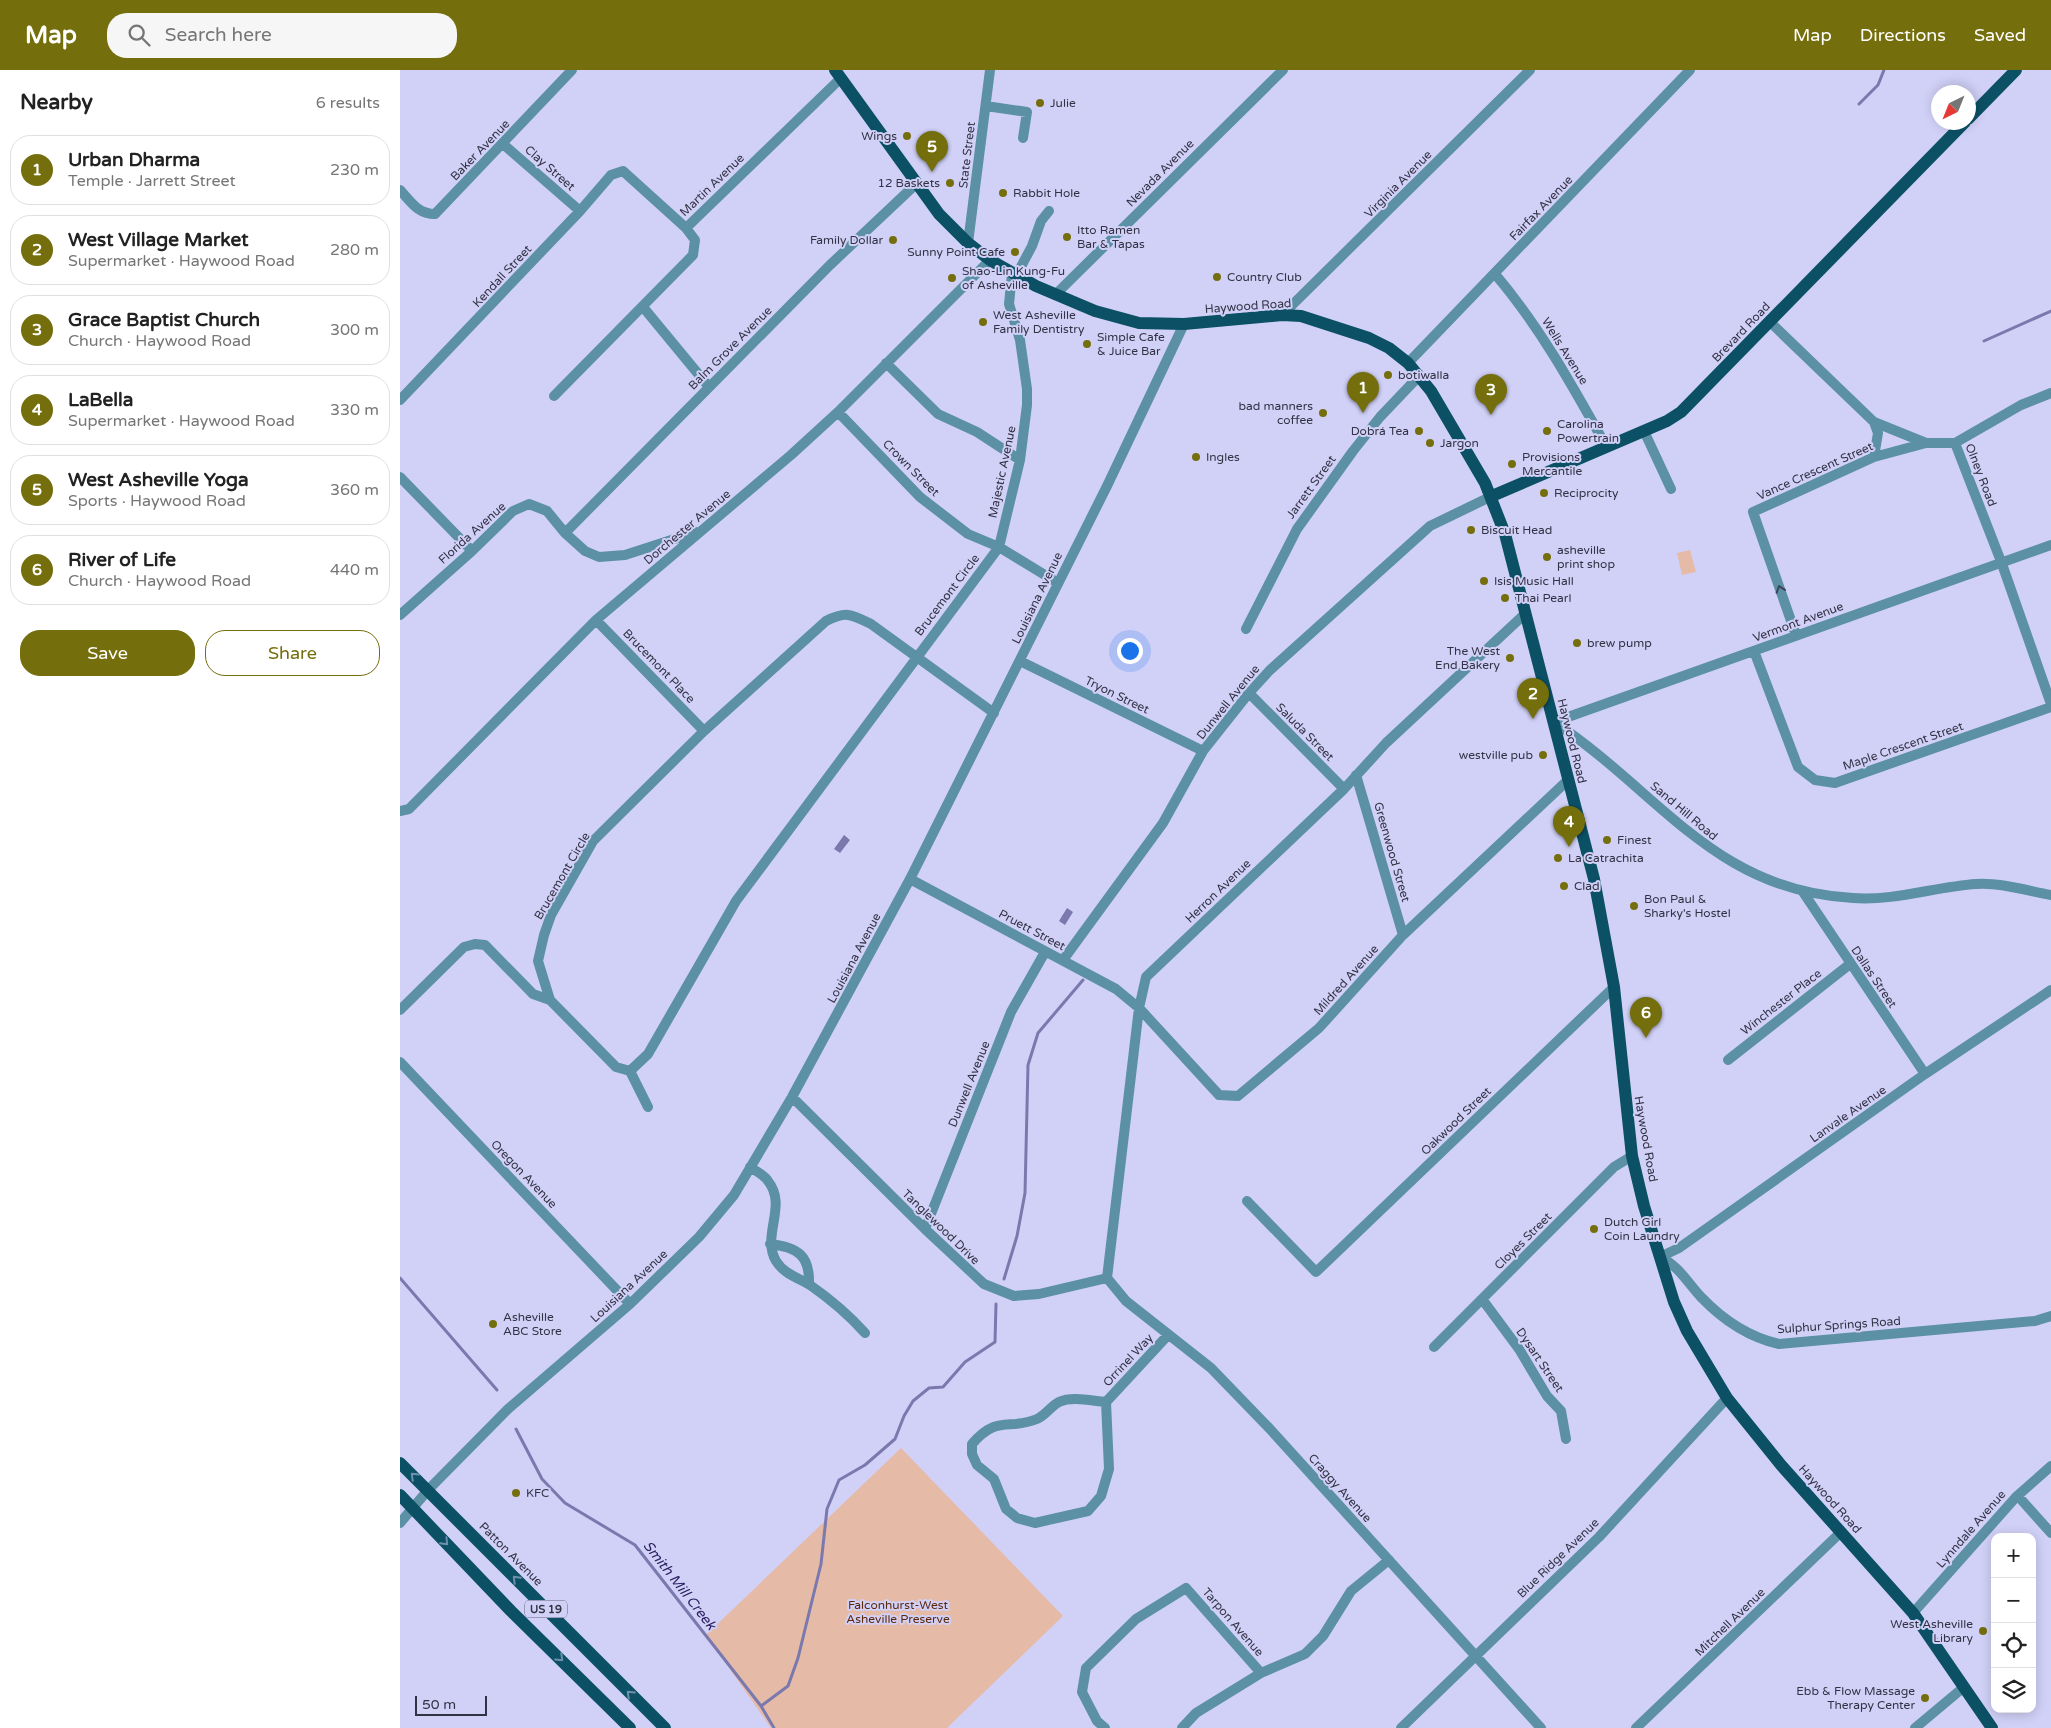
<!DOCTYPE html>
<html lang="en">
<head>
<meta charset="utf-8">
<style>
	:root { --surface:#fff; --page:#f6f6f6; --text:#222; --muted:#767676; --line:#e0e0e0; --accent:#756e0c }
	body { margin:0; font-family:"Varela Round",sans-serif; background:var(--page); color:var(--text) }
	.controls { position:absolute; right:15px; bottom:15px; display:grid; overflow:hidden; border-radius:10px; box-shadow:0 2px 12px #0003 }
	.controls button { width:45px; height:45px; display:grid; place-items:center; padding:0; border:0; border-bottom:1px solid var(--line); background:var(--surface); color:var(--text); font:25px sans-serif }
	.compass { position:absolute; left:1531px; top:15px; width:45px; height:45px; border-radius:50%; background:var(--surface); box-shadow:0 2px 12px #0003; rotate:223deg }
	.scale { position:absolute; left:15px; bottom:12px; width:72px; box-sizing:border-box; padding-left:5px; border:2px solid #333245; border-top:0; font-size:14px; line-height:18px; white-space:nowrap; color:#333245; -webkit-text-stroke:4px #d1d1f8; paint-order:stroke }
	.you { position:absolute; left:729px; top:580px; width:18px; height:18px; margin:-12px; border:4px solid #fff; border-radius:50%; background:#1a73e8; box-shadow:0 0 0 8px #1a73e833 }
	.badge { display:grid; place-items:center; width:32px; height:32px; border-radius:50%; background:var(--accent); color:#fff; font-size:16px; font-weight:700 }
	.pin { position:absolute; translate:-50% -41px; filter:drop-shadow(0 1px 2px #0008) }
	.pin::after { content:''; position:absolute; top:26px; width:18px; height:15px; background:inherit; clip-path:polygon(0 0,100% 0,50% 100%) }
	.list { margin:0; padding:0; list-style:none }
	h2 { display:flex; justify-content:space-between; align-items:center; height:65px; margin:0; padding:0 20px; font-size:21px }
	h2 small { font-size:16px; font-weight:400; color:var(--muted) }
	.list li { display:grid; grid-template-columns:32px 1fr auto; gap:15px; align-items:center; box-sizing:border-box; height:70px; margin:0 10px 10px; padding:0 10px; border:1px solid var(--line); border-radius:20px }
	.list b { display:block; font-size:19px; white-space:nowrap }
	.list p { margin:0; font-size:16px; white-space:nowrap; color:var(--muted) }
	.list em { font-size:16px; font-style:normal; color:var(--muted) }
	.actions { display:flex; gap:10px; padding:15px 20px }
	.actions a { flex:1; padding:11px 0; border:1px solid var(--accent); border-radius:20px; text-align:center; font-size:18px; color:var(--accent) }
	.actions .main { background:var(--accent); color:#fff }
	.icon { flex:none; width:28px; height:28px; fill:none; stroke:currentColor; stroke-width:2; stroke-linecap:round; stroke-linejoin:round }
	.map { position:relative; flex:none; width:1651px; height:1658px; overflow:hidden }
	header { display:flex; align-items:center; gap:30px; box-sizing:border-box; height:70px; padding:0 25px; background:var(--accent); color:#fff }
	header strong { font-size:24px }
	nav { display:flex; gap:28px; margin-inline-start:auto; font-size:18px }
	.search { width:350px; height:45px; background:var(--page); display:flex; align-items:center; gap:12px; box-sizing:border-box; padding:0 18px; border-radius:20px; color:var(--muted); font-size:19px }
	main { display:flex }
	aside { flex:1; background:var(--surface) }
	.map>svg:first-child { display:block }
	.green { fill:#e5baa7 }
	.water { fill:url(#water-ripples) }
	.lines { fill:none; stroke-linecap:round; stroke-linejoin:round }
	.stream { stroke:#7a79ae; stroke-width:3 }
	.minor { stroke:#5c90a4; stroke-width:10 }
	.major { stroke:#0b5065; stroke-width:12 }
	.oneway { stroke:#3b4558 }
	.oneway2 { stroke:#6e90ae }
	.poi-dot { fill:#756e0c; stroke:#d1d1f8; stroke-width:2 }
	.labels { text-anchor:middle; stroke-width:4; stroke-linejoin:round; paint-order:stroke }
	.shield { fill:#d1d1f8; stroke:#62627b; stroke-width:1 }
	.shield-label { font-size:11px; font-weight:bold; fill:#333245 }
	.poi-label { font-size:12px; fill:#333245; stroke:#d1d1f8; text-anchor:start }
	.street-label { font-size:12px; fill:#333245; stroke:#d1d1f8 }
	.park-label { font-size:12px; fill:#5d270a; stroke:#d1d1f8 }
	.water-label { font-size:14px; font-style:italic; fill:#2c2163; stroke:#d1d1f8 }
</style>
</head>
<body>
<header>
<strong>Map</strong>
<div class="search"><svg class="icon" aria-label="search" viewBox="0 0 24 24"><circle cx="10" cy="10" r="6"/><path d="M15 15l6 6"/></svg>Search here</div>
<nav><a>Map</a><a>Directions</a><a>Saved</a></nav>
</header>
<main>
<aside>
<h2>Nearby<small>6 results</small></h2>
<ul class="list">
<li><span class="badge">1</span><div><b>Urban Dharma</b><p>Temple · Jarrett Street</p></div><em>230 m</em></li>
<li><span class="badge">2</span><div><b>West Village Market</b><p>Supermarket · Haywood Road</p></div><em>280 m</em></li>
<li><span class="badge">3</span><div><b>Grace Baptist Church</b><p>Church · Haywood Road</p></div><em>300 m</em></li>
<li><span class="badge">4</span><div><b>LaBella</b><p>Supermarket · Haywood Road</p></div><em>330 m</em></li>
<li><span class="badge">5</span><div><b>West Asheville Yoga</b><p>Sports · Haywood Road</p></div><em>360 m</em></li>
<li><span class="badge">6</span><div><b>River of Life</b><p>Church · Haywood Road</p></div><em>440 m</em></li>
</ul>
<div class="actions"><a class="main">Save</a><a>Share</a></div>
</aside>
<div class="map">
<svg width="1651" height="1658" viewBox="0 0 1651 1658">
	<defs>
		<pattern id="water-ripples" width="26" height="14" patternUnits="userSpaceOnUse" patternTransform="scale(1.25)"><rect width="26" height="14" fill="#7a79ae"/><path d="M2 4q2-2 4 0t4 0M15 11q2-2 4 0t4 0" fill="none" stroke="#65648f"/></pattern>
	</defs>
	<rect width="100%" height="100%" fill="#d1d1f8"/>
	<!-- green -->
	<path class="green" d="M 1290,480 L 1296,502 L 1282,505 L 1277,483 Z
		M 501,1378 L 663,1546 L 547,1658 L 371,1658 L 306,1565 Z"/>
	<!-- water -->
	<path class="water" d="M 444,765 L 450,770 L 440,783 L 434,779 Z
		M 667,838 L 673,842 L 665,855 L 659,851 Z"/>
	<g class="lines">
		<!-- stream -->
		<path class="stream" d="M 1459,34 L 1478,15 L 1484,0
			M 1584,271 L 1651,241
			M 0,1208 L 97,1320
			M 604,1209 L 617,1166 L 625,1123 L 628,995 L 638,963 L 683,910
			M 116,1359 L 142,1409 L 165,1433 L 235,1475 L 361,1636 L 374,1658
			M 361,1636 L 388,1616 L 398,1588 L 421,1494 L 427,1439 L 439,1410 L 465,1395 L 495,1369 L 504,1346 L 513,1331 L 529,1318 L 543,1317 L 565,1292 L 595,1272 L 596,1234"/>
		<!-- minor -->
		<path class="minor" d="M 586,36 L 627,42 L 623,68
			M 103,74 L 180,141
			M 0,120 C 11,132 18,144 35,144 L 172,0
			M 286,158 L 441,8
			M 568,173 L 590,0
			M 1095,204 C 1140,257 1172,315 1206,376
			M 616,206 L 632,176 L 641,151 L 649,141
			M 655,225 L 883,0
			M 243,237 L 309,317
			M 882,245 L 1130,0
			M 1370,252 L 1474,352 L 1526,373 L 1555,373 L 1602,494 L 1651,634
			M 486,293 L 538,344 L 577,362 L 620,390
			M 1008,293 L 1290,0
			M 0,330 L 180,141 L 211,105 L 223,101 L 286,158 L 295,170 L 293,185 L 154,326
			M 438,342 L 520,427 L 568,464 L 599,477 L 658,513
			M 1474,352 L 1478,363 L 1474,387
			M 1244,361 L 1271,419
			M 1555,373 L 1621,335 L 1651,323
			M 0,407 L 72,481
			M 165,463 L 430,195 L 516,114
			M 0,545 L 72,481 L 113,441 L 129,434 L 147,441 L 165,463 L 185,481 L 199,487 L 225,485 L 296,462
			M 196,550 L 304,661
			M 846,559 L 897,459 L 953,381 L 980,347 L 1020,305
			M 1396,565 L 1353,442 L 1474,387 L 1526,373
			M 1354,581 L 1398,697 L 1415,710 L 1435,713 L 1651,637
			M 620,591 L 803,681
			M 849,623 L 944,719
			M 1154,652 C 1259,721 1314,821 1453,828 C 1495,831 1534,817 1576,814 C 1598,812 1629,821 1651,825
			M 1154,652 L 1651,475
			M 956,705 L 1003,865
			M 0,741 L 9,739 L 196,550 L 391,385 L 438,342 L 590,190
			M 510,809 L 716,919 L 739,938 L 819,1025 L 838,1026 L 919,958 L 1003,865 L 1168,710
			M 1403,822 L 1525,1004
			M 663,890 L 763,753 L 803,681 L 849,623 L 869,601 L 1030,456 L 1092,426
			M 0,940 L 64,877 L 75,874 L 85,875 L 133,924 L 150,930
			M 1328,990 L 1450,894
			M 0,992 L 230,1234
			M 230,1001 L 248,984 L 336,831 L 599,477 L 620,390 L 627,335 L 627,319 L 620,270 L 609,234 L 612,204
			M 230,1001 L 216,997 L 150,930 L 138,891 L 144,865 L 151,845 L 193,771 L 304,661 L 426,551 C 446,541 451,544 471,554 L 594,643
			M 230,1001 L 248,1037
			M 392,1027 L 525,1159 L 584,1214 L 614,1226 L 639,1224 L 707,1208
			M 350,1097 C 356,1101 364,1105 368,1111 C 388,1136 361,1165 376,1191 C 384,1204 399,1208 410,1215 C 430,1229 449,1245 465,1263
			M 847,1131 L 916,1202 L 1214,917
			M 525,1159 L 611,942 L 645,882
			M 370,1174 C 397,1177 410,1185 409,1214
			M 1260,1187 L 1279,1178 L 1525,1004 L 1651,920
			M 1260,1187 C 1279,1196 1287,1212 1301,1227 C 1323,1250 1348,1267 1379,1274 L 1635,1251 L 1651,1246
			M 707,1208 L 739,938 L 746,907 L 944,719 L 986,673 L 1126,543
			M 707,1208 L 726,1231 L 811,1298 L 870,1359 L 1141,1658
			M 1082,1229 L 1119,1279 L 1147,1326 L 1161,1341 L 1166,1369
			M 1034,1277 L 1214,1097 L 1232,1086
			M 706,1332 L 709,1399 L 701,1426 L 688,1441 L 635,1453 L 617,1448 L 606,1439 L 594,1409 L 577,1395 L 572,1384 L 572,1374 C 598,1344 608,1361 637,1349 C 646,1345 651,1336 659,1332 C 672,1326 692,1331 706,1332 L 768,1265
			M 1618,1426 L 1651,1463
			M 0,1453 L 28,1420 L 108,1339 L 230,1234 L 299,1167 L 334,1125 L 392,1027 L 510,809 L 707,416 L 784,254
			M 1513,1543 L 1616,1427 L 1651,1396
			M 705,1658 L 697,1651 L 682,1622 L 686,1598 L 736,1549 L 786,1518 L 861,1603
			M 782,1658 L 796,1643 L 861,1603 L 905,1584 L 923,1566 L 951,1521 L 989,1490
			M 1001,1658 L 1199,1467 L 1327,1328
			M 1236,1658 L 1440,1463
			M 1515,1658 L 1564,1617"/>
		<!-- major -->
		<path class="major" d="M 435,0 L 539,144 L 568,173 L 590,190 L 636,216 L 695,241 L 739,253 L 784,254 L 882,245 L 901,246 L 969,268 L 989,278 L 1008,293 L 1031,321 L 1085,413 L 1105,464 L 1194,809 L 1214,917 L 1232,1086 L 1244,1136 L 1274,1232 L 1287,1261 L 1327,1328 L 1381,1395 L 1513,1543 L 1592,1658
			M 1568,49 L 1616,0
			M 1092,426 L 1267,351 L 1281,342 L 1565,52
			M 0,1393 L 265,1658
			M 0,1425 L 111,1541 L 230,1658"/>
	</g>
	<!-- one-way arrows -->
	<defs><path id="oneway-chevron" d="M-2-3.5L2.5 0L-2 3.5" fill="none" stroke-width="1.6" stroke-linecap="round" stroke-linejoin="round" transform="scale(1.25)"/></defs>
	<use class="oneway" href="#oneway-chevron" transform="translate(1380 519) rotate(-109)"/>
	<g class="oneway2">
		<use href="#oneway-chevron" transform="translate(14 1406) rotate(-136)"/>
		<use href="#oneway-chevron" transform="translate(45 1472) rotate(46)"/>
		<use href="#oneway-chevron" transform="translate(116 1509) rotate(-135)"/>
		<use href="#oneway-chevron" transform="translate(160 1588) rotate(44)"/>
		<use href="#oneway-chevron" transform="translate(230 1624) rotate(-136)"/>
	</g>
	<!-- markers -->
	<g class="poi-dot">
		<circle cx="640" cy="33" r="5"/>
		<circle cx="507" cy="66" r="5"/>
		<circle cx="550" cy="113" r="5"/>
		<circle cx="603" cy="123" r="5"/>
		<circle cx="667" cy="167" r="5"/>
		<circle cx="493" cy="170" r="5"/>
		<circle cx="615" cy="182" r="5"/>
		<circle cx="817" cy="207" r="5"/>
		<circle cx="552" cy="208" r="5"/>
		<circle cx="583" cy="252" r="5"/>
		<circle cx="687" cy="274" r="5"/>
		<circle cx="988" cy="305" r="5"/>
		<circle cx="923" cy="343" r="5"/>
		<circle cx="1019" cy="361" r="5"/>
		<circle cx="1147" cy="361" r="5"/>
		<circle cx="1030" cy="373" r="5"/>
		<circle cx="796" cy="387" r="5"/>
		<circle cx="1112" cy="394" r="5"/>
		<circle cx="1144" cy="423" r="5"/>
		<circle cx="1071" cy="460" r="5"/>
		<circle cx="1147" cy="487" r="5"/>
		<circle cx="1084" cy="511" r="5"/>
		<circle cx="1105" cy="528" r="5"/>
		<circle cx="1177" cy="573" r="5"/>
		<circle cx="1110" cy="588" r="5"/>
		<circle cx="1143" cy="685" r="5"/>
		<circle cx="1207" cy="770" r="5"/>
		<circle cx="1158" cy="788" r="5"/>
		<circle cx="1164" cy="816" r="5"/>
		<circle cx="1234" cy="836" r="5"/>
		<circle cx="1194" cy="1159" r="5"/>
		<circle cx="93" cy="1254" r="5"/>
		<circle cx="116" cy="1423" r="5"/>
		<circle cx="1583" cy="1561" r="5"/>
		<circle cx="1525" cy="1628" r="5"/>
	</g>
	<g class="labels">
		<!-- shield labels -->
		<rect class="shield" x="125" y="1530.5" width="42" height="17" rx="4"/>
		<g class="shield-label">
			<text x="146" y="1543">US 19</text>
		</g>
		<!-- poi labels -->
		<g class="poi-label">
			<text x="650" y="37">Julie</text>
			<text x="497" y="70" text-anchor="end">Wings</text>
			<text x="540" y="117" text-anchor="end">12 Baskets</text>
			<text x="613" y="127">Rabbit Hole</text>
			<text x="677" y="164">Itto Ramen<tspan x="677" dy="14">Bar &amp; Tapas</tspan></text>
			<text x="483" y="174" text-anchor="end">Family Dollar</text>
			<text x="605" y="186" text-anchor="end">Sunny Point Cafe</text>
			<text x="562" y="205">Shao-Lin Kung-Fu<tspan x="562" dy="14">of Asheville</tspan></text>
			<text x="827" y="211">Country Club</text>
			<text x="593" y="249">West Asheville<tspan x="593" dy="14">Family Dentistry</tspan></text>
			<text x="697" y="271">Simple Cafe<tspan x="697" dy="14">&amp; Juice Bar</tspan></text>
			<text x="998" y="309">botiwalla</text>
			<text x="913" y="340" text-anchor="end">bad manners<tspan x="913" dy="14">coffee</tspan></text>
			<text x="1157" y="358">Carolina<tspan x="1157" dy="14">Powertrain</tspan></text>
			<text x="1009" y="365" text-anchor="end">Dobrá Tea</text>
			<text x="1040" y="377">Jargon</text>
			<text x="806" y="391">Ingles</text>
			<text x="1122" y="391">Provisions<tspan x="1122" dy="14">Mercantile</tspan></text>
			<text x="1154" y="427">Reciprocity</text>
			<text x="1081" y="464">Biscuit Head</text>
			<text x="1157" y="484">asheville<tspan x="1157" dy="14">print shop</tspan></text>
			<text x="1094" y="515">Isis Music Hall</text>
			<text x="1115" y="532">Thai Pearl</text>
			<text x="1187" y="577">brew pump</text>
			<text x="1100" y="585" text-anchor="end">The West<tspan x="1100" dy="14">End Bakery</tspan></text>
			<text x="1133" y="689" text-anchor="end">westville pub</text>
			<text x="1217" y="774">Finest</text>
			<text x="1168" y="792">La Catrachita</text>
			<text x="1174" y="820">Clad</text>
			<text x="1244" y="833">Bon Paul &amp;<tspan x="1244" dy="14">Sharky's Hostel</tspan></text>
			<text x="1204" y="1156">Dutch Girl<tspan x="1204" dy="14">Coin Laundry</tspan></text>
			<text x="103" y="1251">Asheville<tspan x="103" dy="14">ABC Store</tspan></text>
			<text x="126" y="1427">KFC</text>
			<text x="1573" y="1558" text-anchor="end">West Asheville<tspan x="1573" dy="14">Library</tspan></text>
			<text x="1515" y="1625" text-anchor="end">Ebb &amp; Flow Massage<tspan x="1515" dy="14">Therapy Center</tspan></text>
		</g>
		<!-- street labels -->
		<g class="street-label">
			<text transform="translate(80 80) rotate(-46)" y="4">Baker Avenue</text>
			<text transform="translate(567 85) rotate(-83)" y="4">State Street</text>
			<text transform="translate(150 98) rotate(41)" y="4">Clay Street</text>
			<text transform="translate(760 103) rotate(-45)" y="4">Nevada Avenue</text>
			<text transform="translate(998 114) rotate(-45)" y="4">Virginia Avenue</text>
			<text transform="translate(312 115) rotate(-44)" y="4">Martin Avenue</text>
			<text transform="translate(1141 138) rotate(-46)" y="4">Fairfax Avenue</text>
			<text transform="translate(102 206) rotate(-47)" y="4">Kendall Street</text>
			<text transform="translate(848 236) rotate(-4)" y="4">Haywood Road</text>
			<text transform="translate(1341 262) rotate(-46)" y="4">Brevard Road</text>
			<text transform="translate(330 278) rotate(-45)" y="4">Balm Grove Avenue</text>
			<text transform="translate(1165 281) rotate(58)" y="4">Wells Avenue</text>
			<text transform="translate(511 398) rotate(45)" y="4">Crown Street</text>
			<text transform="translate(1415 401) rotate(-24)" y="4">Vance Crescent Street</text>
			<text transform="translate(602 402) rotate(-78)" y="4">Majestic Avenue</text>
			<text transform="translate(1581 405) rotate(69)" y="4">Olney Road</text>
			<text transform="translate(911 417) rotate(-54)" y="4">Jarrett Street</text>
			<text transform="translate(287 457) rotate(-40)" y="4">Dorchester Avenue</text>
			<text transform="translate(72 463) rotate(-42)" y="4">Florida Avenue</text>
			<text transform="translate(547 525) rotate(-53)" y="4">Brucemont Circle</text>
			<text transform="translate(637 528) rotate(-64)" y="4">Louisiana Avenue</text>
			<text transform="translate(1398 552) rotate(-20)" y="4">Vermont Avenue</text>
			<text transform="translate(259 596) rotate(46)" y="4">Brucemont Place</text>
			<text transform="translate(717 625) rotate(26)" y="4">Tryon Street</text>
			<text transform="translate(828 632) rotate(-51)" y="4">Dunwell Avenue</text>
			<text transform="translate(905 662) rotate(45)" y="4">Saluda Street</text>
			<text transform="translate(1172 671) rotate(76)" y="4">Haywood Road</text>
			<text transform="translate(1503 676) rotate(-19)" y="4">Maple Crescent Street</text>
			<text transform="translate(1284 741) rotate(40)" y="4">Sand Hill Road</text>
			<text transform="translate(992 782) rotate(74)" y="4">Greenwood Street</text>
			<text transform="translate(162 806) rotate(-60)" y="4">Brucemont Circle</text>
			<text transform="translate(818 821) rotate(-44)" y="4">Herron Avenue</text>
			<text transform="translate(632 860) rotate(28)" y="4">Pruett Street</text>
			<text transform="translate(454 888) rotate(-62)" y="4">Louisiana Avenue</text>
			<text transform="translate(1474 907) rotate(56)" y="4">Dallas Street</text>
			<text transform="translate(946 910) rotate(-48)" y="4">Mildred Avenue</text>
			<text transform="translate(1381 932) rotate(-38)" y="4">Winchester Place</text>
			<text transform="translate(569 1014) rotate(-68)" y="4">Dunwell Avenue</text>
			<text transform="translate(1448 1044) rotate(-35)" y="4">Lanvale Avenue</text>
			<text transform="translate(1056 1051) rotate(-44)" y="4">Oakwood Street</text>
			<text transform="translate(1246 1069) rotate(80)" y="4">Haywood Road</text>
			<text transform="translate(124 1104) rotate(46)" y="4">Oregon Avenue</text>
			<text transform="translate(541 1157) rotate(44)" y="4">Tanglewood Drive</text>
			<text transform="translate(1123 1171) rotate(-45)" y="4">Cloyes Street</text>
			<text transform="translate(229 1216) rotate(-43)" y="4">Louisiana Avenue</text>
			<text transform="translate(1439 1255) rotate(-4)" y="4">Sulphur Springs Road</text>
			<text transform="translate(728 1290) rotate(-47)" y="4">Orrinel Way</text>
			<text transform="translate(1140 1290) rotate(56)" y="4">Dysart Street</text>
			<text transform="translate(940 1418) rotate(48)" y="4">Craggy Avenue</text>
			<text transform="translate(1430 1429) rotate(48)" y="4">Haywood Road</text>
			<text transform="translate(1571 1459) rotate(-49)" y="4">Lynndale Avenue</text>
			<text transform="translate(111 1484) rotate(45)" y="4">Patton Avenue</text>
			<text transform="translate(1158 1488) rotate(-44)" y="4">Blue Ridge Avenue</text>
			<text transform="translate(833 1552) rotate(49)" y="4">Tarpon Avenue</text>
			<text transform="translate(1330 1552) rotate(-44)" y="4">Mitchell Avenue</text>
		</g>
		<!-- park labels -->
		<g class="park-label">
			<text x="498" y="1539">Falconhurst-West<tspan x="498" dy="14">Asheville Preserve</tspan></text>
		</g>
		<!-- water labels -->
		<g class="water-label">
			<text transform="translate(280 1515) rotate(52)" y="5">Smith Mill Creek</text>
		</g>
	</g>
</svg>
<div class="controls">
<button>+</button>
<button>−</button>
<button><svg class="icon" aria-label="locate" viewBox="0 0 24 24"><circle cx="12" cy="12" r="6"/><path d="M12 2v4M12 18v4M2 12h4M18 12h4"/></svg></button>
<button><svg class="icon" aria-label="layers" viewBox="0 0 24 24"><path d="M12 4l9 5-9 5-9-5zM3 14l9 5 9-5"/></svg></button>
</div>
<svg class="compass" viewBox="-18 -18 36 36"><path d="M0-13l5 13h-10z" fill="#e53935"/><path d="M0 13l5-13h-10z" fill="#767676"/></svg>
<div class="scale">50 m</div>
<div class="you"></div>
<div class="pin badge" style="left:963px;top:343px">1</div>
<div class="pin badge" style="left:1133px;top:649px">2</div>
<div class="pin badge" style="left:1091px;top:345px">3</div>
<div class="pin badge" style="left:1169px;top:777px">4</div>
<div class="pin badge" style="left:532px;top:102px">5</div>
<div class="pin badge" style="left:1246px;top:968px">6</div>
</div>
</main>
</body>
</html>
